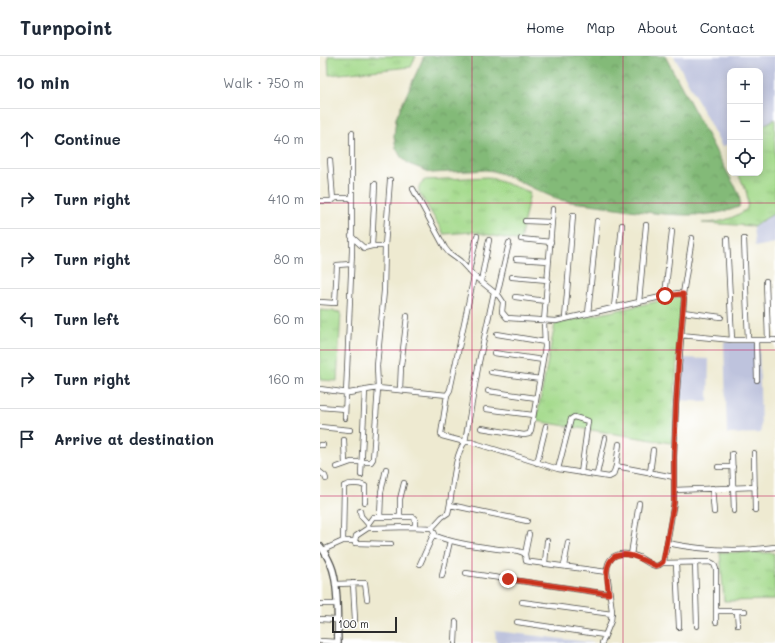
<!DOCTYPE html>
<html lang="en">
<head>
<meta charset="utf-8">
<style>
	:root { --surface:#fff; --page:#f6f6f7; --text:#1f2937; --muted:#747a83; --line:#e0e1e3 }
	body { margin:0; font-family:Mali,sans-serif; background:var(--page); color:var(--text) }
	.controls { position:absolute; right:12px; top:12px; display:grid; overflow:hidden; border-radius:8px; box-shadow:0 2px 10px #0003 }
	.controls button { width:36px; height:36px; display:grid; place-items:center; padding:0; border:0; border-bottom:1px solid var(--line); background:var(--surface); color:var(--text); font:20px sans-serif }
	.scale { position:absolute; left:12px; bottom:10px; width:65px; box-sizing:border-box; padding-left:4px; border:2px solid #2b2b2b; border-top:0; font-size:11px; line-height:14px; white-space:nowrap; color:#2b2b2b; -webkit-text-stroke:3px #fff; paint-order:stroke }
	.stop { position:absolute; width:12px; height:12px; margin:-9px; border:3px solid #c8321e; border-radius:50%; background:#fff }
	.stop.end { background:#c8321e; border-color:#fff; box-shadow:0 1px 4px #0008 }
	.list { margin:0; padding:0; list-style:none }
	h2 { display:flex; justify-content:space-between; align-items:center; height:52px; margin:0; padding:0 16px; font-size:17px }
	h2 small { font-size:13px; font-weight:400; color:var(--muted) }
	.list li { display:grid; grid-template-columns:26px 1fr auto; gap:12px; align-items:center; box-sizing:border-box; height:60px; padding:0 16px; border-top:1px solid var(--line) }
	.list b { display:block; font-size:15px; white-space:nowrap }
	.list em { font-size:13px; font-style:normal; color:var(--muted) }
	.icon { flex:none; width:22px; height:22px; fill:none; stroke:currentColor; stroke-width:2; stroke-linecap:round; stroke-linejoin:round }
	.map { position:relative; flex:none; width:455px; height:587px; overflow:hidden }
	header { display:flex; align-items:center; gap:24px; box-sizing:border-box; height:56px; padding:0 20px; background:var(--surface); border-bottom:1px solid var(--line) }
	header strong { font-size:19px }
	nav { display:flex; gap:22px; margin-inline-start:auto; font-size:14px }
	main { display:flex }
	aside { flex:1; background:var(--surface) }
	.map>svg:first-child { display:block }
	.industrial { fill:#bec3dd }
	.grass { fill:url(#grass-tufts); stroke:#68825c }
	.forest { fill:url(#forest-crowns); stroke:#577252 }
	.lines { fill:none; stroke-linecap:round; stroke-linejoin:round }
	.minor-casing { stroke:#484844; stroke-width:6 }
	.tertiary-casing { stroke:#484844; stroke-width:8 }
	.minor { stroke:#fff; stroke-width:4.5 }
	.tertiary { stroke:#fff; stroke-width:5.5 }
	.route { stroke:#c8321e; stroke-width:5 }
	.grid { fill:none; stroke:#c2185b; stroke-width:1; stroke-opacity:0.55 }
</style>
</head>
<body>
<header>
<strong>Turnpoint</strong>
<nav><a>Home</a><a>Map</a><a>About</a><a>Contact</a></nav>
</header>
<main>
<aside>
<h2>10 min<small>Walk · 750 m</small></h2>
<ul class="list">
<li><svg class="icon" aria-label="ahead" viewBox="0 0 24 24"><path d="M12 20V5M6 11l6-6 6 6"/></svg><div><b>Continue</b></div><em>40 m</em></li>
<li><svg class="icon" aria-label="right" viewBox="0 0 24 24"><path d="M7 20v-9h11M14 6l5 5-5 5"/></svg><div><b>Turn right</b></div><em>410 m</em></li>
<li><svg class="icon" aria-label="right" viewBox="0 0 24 24"><path d="M7 20v-9h11M14 6l5 5-5 5"/></svg><div><b>Turn right</b></div><em>80 m</em></li>
<li><svg class="icon" aria-label="left" viewBox="0 0 24 24"><path d="M17 20v-9H6M10 6l-5 5 5 5"/></svg><div><b>Turn left</b></div><em>60 m</em></li>
<li><svg class="icon" aria-label="right" viewBox="0 0 24 24"><path d="M7 20v-9h11M14 6l5 5-5 5"/></svg><div><b>Turn right</b></div><em>160 m</em></li>
<li><svg class="icon" aria-label="arrive" viewBox="0 0 24 24"><path d="M6 21V4h12l-3 4 3 4H6"/></svg><div><b>Arrive at destination</b></div></li>
</ul>
</aside>
<div class="map">
<svg width="455" height="587" viewBox="0 0 455 587">
	<defs>
		<pattern id="grass-tufts" width="24" height="20" patternUnits="userSpaceOnUse"><rect width="24" height="20" fill="#a4da8c"/><path d="M3 7l-1-3M5 7V3M7 7l1-3M15 17l-1-3M17 17v-4M19 17l1-3" fill="none" stroke="#8dbb79"/></pattern>
		<pattern id="forest-crowns" width="20" height="18" patternUnits="userSpaceOnUse"><rect width="20" height="18" fill="#83ba78"/><path d="M2 6a3 3 0 1 1 6 0M12 15a3 3 0 1 1 6 0" fill="none" stroke="#6b9763"/></pattern>
	</defs>
	<rect width="100%" height="100%" fill="#fff"/>
	<filter id="ink" filterUnits="userSpaceOnUse"><feTurbulence type="fractalNoise" baseFrequency=".025" numOctaves="2"/><feDisplacementMap in="SourceGraphic" scale="8" xChannelSelector="R" yChannelSelector="G"/><feConvolveMatrix kernelMatrix="1 2 1 2 8 2 1 2 1" color-interpolation-filters="sRGB"/></filter>
	<filter id="wash" filterUnits="userSpaceOnUse"><feTurbulence type="fractalNoise" baseFrequency=".012" numOctaves="4" result="noise"/><feDisplacementMap in="SourceGraphic" scale="16" xChannelSelector="R" yChannelSelector="G"/><feGaussianBlur stdDeviation="0.9" result="paint"/><feColorMatrix in="noise" values="0 0 0 0 0 0 0 0 0 0 0 0 0 0 0 0 0 1.4 0 .05"/><feComposite in="paint" operator="in"/></filter>
	<g filter="url(#wash)">
		<rect width="100%" height="100%" fill="#eeead1"/>
		<!-- industrial -->
		<path class="industrial" d="M 354,0 L 455,0 L 455,63 L 440,71 L 440,15 L 410,15 L 410,87 L 402,91 Z
			M 455,157 L 455,187 L 435,191 L 433,170 Z
			M 404,286 L 439,286 L 441,377 L 407,378 Z
			M 361,302 L 389,303 L 388,346 L 359,344 Z
			M 175,575 L 276,587 L 176,587 Z"/>
		<!-- grass -->
		<path class="grass" d="M 8,0 L 96,0 L 91,11 L 9,19 Z
			M 455,63 L 455,157 L 433,170 L 382,167 C 399,167 413,163 427,153 C 430,139 424,129 417,117 L 440,117 L 440,71 Z
			M 168,121 L 210,136 L 200,185 L 153,176 L 124,178 L 99,136 C 98,130 100,127 105,124 Z
			M 362,240 L 351,387 L 216,365 L 235,268 Z
			M 0,254 L 21,256 L 17,325 L 0,324 Z
			M 400,496 L 454,497 L 455,544 L 404,545 Z"/>
		<!-- forest -->
		<path class="forest" d="M 104,0 L 345,0 L 419,138 L 420,146 L 419,151 C 380,167 317,155 277,149 C 265,147 252,147 241,144 C 217,136 197,122 173,115 L 166,114 L 112,117 L 89,108 L 81,101 L 76,92 L 74,80 L 76,62 Z"/>
	</g>
	<g filter="url(#ink)">
		<g class="lines">
			<defs>
				<path id="minor" d="M 10,104 L 13,144
					M 93,133 L 125,192 L 129,197 L 140,205 L 154,220 L 179,240 L 183,246 L 182,256 L 187,262 L 236,265 L 358,237 L 363,238 L 364,243 L 356,349 L 354,401 L 354,446 L 344,505 C 342,507 340,510 336,510 C 330,509 324,504 319,501 C 304,495 287,496 287,516 L 292,555 L 291,565 L 282,587
					M 0,145 L 11,145 L 16,142 L 31,142
					M 205,165 L 232,166
					M 31,180 L 44,192 L 52,190 L 65,190
					M 201,183 L 231,186
					M 407,183 L 412,284
					M 424,183 L 428,284
					M 52,190 L 55,128
					M 196,203 L 229,205
					M 149,215 L 157,180
					M 192,221 L 228,224
					M 161,225 L 169,184
					M 446,225 L 448,284
					M 363,238 L 372,182
					M 177,239 L 189,187
					M 345,240 L 352,175
					M 195,241 L 226,245
					M 0,246 L 15,247 L 17,209 L 31,208
					M 319,246 L 326,169
					M 294,252 L 302,169
					M 363,256 L 401,261
					M 268,258 L 277,165
					M 245,263 L 253,159
					M 177,278 L 225,286
					M 361,279 L 412,284 L 455,284
					M 436,284 L 437,324
					M 174,297 L 223,304
					M 171,316 L 220,323
					M 0,333 L 29,337 L 58,332 L 127,339 L 130,334 L 154,220
					M 80,334 L 81,310 L 87,260
					M 168,335 L 216,342
					M 127,339 L 121,378 L 122,380 L 145,386 L 159,306 L 174,236
					M 0,351 L 25,353
					M 166,353 L 213,359
					M 25,362 L 32,195 L 32,77
					M 0,371 L 30,374
					M 161,372 L 204,379 L 209,378 L 211,374 L 225,291 L 224,265 L 233,153
					M 24,384 L 25,408
					M 0,389 L 3,389
					M 434,397 L 435,454
					M 412,398 L 414,455
					M 217,407 L 226,370
					M 296,410 L 299,388
					M 17,411 L 31,406 L 51,406 L 53,403 L 58,332 L 57,310 L 64,235 L 65,190 L 70,124
					M 398,411 L 413,411
					M 238,413 L 251,363 L 254,361 L 268,365 L 261,417
					M 0,416 L 5,420 L 6,423
					M 330,417 L 333,394
					M 277,418 L 285,382
					M 41,419 L 45,334
					M 392,432 L 394,456
					M 354,434 L 435,431
					M 130,449 L 207,465
					M 40,455 L 41,460 L 48,468
					M 60,461 L 61,436 L 66,413
					M 80,461 L 80,443 L 84,427
					M 48,472 L 48,468 L 53,461 L 93,461 L 95,463 L 95,471
					M 112,472 L 122,461 L 128,457 C 133,439 133,400 145,386 L 151,386 L 238,413 L 289,421 L 293,419 L 296,410 L 354,421
					M 112,472 L 116,480 C 136,488 157,490 178,493 C 186,494 199,493 205,498 L 206,505 L 211,506 L 287,516
					M 23,485 L 24,430 C 30,427 39,427 45,430 L 45,446
					M 35,485 L 36,480 L 48,472 L 91,471 L 112,472
					M 347,487 C 381,494 420,496 455,491
					M 3,494 L 23,485 L 35,485 L 35,487 L 71,488
					M 205,498 L 209,478
					M 311,499 L 319,447
					M 375,506 L 377,570
					M 225,507 L 227,485
					M 342,507 L 390,506 L 394,508 L 396,513 L 396,566
					M 356,507 L 359,571
					M 100,508 L 114,477
					M 244,510 L 248,487
					M 146,517 L 289,538
					M 122,520 L 130,485
					M 33,527 L 35,564
					M 15,528 L 45,527 L 47,543
					M 202,546 L 292,558
					M 0,548 L 16,548
					M 396,555 L 425,555
					M 417,555 L 418,569
					M 0,563 L 17,564
					M 197,566 L 284,579
					M 0,585 L 18,586
					M 135,587 L 136,566"/>
				<path id="tertiary" d="M 0,490 C 5,496 8,502 11,509 C 19,527 17,567 18,587"/>
			</defs>
			<!-- minor casing -->
			<use href="#minor" class="minor-casing"/>
			<!-- tertiary casing -->
			<use href="#tertiary" class="tertiary-casing"/>
			<!-- minor -->
			<use href="#minor" class="minor"/>
			<!-- tertiary -->
			<use href="#tertiary" class="tertiary"/>
		</g>
	</g>
	<g class="lines" filter="url(#ink)">
		<!-- route -->
		<path class="route" d="M 188,523 L 289,538 C 287,525 283,508 295,500 C 310,495 322,504 336,510 L 339,509 L 343,506 L 354,446 L 354,401 L 356,349 L 359,298 L 364,243 L 363,238 L 361,238 L 345,240"/>
	</g>
	<!-- grid -->
	<path class="grid" d="M 152,0 L 152,587M 303,0 L 303,587M 0,147 L 455,147M 0,294 L 455,294M 0,440 L 455,440"/>
</svg>
<div class="controls">
<button>+</button>
<button>−</button>
<button><svg class="icon" aria-label="locate" viewBox="0 0 24 24"><circle cx="12" cy="12" r="6"/><path d="M12 2v4M12 18v4M2 12h4M18 12h4"/></svg></button>
</div>
<div class="scale">100 m</div>
<div class="stop" style="left:345px;top:240px"></div>
<div class="stop end" style="left:188px;top:523px"></div>
</div>
</main>
</body>
</html>
